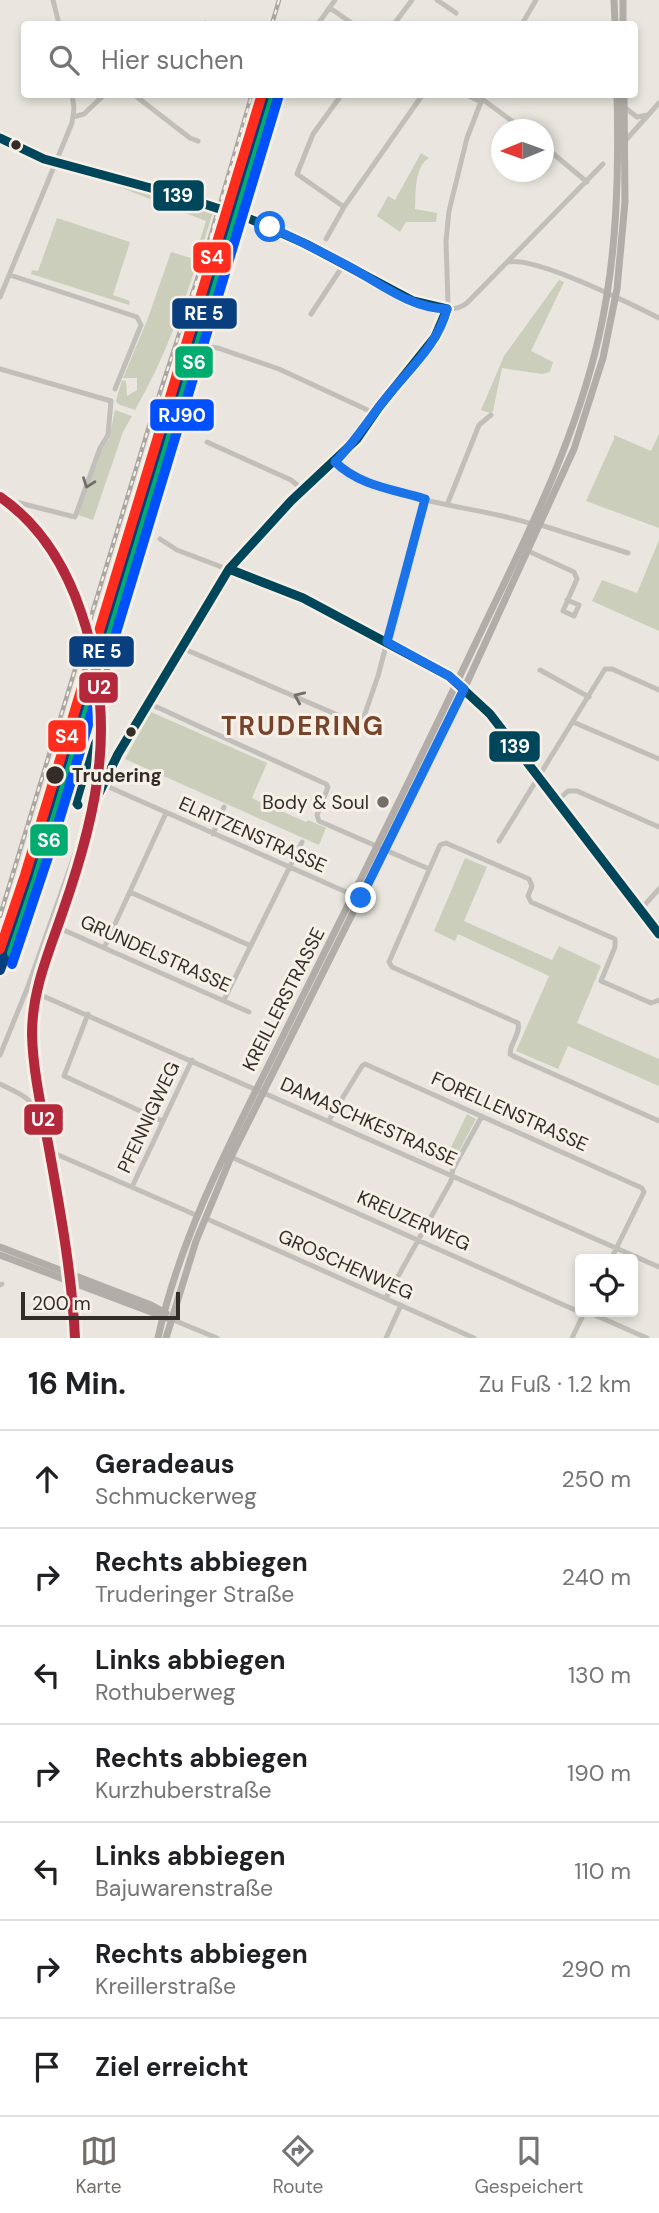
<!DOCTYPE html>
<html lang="de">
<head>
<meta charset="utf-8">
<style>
	:root { --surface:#fff; --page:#f6f6f6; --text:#202124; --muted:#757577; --line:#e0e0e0; --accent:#736d68 }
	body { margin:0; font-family:"DM Sans",sans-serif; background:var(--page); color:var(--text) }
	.controls { position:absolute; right:21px; bottom:21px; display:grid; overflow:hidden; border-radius:7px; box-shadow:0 4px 10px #0003 }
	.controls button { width:63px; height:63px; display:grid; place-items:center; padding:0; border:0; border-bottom:2px solid var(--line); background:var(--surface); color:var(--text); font:35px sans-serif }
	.compass { position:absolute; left:491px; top:119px; width:63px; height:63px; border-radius:50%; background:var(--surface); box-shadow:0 4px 10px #0003; rotate:269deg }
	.scale { position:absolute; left:21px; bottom:18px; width:159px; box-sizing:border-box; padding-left:7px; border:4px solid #332c28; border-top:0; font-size:19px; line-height:24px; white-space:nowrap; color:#332c28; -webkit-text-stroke:5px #f6f0e7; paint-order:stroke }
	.stop { position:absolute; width:21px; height:21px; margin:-16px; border:5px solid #1a73e8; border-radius:50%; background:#fff }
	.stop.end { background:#1a73e8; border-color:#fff; box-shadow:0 2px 7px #0008 }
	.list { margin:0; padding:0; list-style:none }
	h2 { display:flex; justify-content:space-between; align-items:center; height:91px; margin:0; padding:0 28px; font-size:30px }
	h2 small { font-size:23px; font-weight:400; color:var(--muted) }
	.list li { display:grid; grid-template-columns:46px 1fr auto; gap:21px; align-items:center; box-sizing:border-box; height:98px; padding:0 28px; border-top:2px solid var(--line) }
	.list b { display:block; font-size:26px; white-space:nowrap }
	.list p { margin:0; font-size:23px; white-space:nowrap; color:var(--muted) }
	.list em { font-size:23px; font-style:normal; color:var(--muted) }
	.icon { flex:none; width:38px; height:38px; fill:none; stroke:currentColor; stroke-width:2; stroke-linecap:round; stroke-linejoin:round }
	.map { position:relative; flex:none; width:659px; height:1338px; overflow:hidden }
	.search { position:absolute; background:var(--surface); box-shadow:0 4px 10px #0003; left:21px; right:21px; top:21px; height:77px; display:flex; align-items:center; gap:18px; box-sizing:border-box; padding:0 24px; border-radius:7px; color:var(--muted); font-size:26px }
	.sheet { height:777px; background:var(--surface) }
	nav { display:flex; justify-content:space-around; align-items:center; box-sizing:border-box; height:98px; border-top:2px solid var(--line); background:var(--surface); font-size:19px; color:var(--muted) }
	nav a { display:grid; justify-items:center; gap:4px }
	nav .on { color:var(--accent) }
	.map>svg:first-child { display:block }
	.green { fill:#cacebb }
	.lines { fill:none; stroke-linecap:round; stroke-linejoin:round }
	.minor { stroke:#c2beb9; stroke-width:5 }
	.major { stroke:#b2ada8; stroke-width:7 }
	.rail-casing { stroke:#aaa7a3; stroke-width:4.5 }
	.rail { stroke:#f6f0e7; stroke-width:2; stroke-dasharray:5; stroke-linecap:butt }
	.bus-1-casing { stroke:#f6f0e7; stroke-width:14 }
	.bus-1 { stroke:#00465a; stroke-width:9 }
	.rail-1-casing { stroke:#f6f0e7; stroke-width:16 }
	.rail-2-casing { stroke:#f6f0e7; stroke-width:16 }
	.rail-3-casing { stroke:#f6f0e7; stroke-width:16 }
	.rail-4-casing { stroke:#f6f0e7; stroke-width:16 }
	.rail-1 { stroke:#093f7f; stroke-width:10 }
	.rail-2 { stroke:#ff2d1d; stroke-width:10 }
	.rail-3 { stroke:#00ac6f; stroke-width:10 }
	.rail-4 { stroke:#0050ff; stroke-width:10 }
	.metro-1-casing { stroke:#f6f0e7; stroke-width:16 }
	.metro-1 { stroke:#b4283c; stroke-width:10 }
	.oneway { stroke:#736e69 }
	.route { stroke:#1a73e8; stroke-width:9 }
	.bus-dot { fill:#332c28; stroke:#f6f0e7; stroke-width:2.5 }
	.poi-dot { fill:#736d68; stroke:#f6f0e7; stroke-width:2.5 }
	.labels { text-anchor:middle; stroke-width:6; stroke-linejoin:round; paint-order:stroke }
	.stop-label { font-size:19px; font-weight:bold; fill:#332c28; stroke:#f6f0e7; text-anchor:start }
	.poi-label { font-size:19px; fill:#332c28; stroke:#f6f0e7; text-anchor:end }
	.street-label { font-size:19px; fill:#332c28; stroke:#f6f0e7 }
	.district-label { font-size:26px; font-weight:bold; letter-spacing:2px; fill:#77432b; stroke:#f6f0e7 }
	.line-badge { stroke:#f6f0e7; stroke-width:2.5 }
	.badge-label { font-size:19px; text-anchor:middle; font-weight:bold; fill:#fff }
</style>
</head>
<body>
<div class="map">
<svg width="659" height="1338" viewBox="0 0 659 1338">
	<rect width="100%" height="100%" fill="#eae6df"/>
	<!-- green -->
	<path class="green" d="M 421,153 L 429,158 C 414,167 416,193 415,209 L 437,213 L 436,222 L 406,222 L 400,232 L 377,216 L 388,196 L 395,200 Z
		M 94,177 L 213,212 C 192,280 171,348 135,410 L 118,404 L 116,401 L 122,380 L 126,381 L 127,396 L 137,390 L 137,378 L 123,378 L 148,318 L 171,252 L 194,259 L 206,221 Z
		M 57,218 L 130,242 L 113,295 L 130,301 L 129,305 L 31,274 L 32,270 L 38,271 Z
		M 559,280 L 564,282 L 531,351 L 553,362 L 550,372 L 542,374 L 502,368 L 493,411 L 490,413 L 481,410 L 504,356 Z
		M 115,410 L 132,416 L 123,432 L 93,520 L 78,515 L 102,449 L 109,439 Z
		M 659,434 L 659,528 L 586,501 L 614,439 L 614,435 L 651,451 Z
		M 659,540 L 659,631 L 592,601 L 602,580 L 637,593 Z
		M 151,712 L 267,763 L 252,798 L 306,822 L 308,820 L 326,828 L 319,845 L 125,759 Z
		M 465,858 L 487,867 L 464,921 L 552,960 L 559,946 L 601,966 L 577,1023 L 659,1059 L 659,1086 L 568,1046 L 558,1069 L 516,1051 L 549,976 L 458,934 L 455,941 L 434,931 Z
		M 467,1114 L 476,1119 L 450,1168 L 443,1164 Z"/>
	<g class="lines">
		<!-- minor -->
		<path class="minor" d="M 53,0 L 59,24
			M 437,0 L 456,13
			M 330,8 L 353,24
			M 203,24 L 205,23
			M 318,24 L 335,0
			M 394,24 L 412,0
			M 522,24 L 536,0
			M 133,94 L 190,138 L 198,141
			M 342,94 L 313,134 L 297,174 L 344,207
			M 465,94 L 481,102
			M 482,99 L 524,130
			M 624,107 L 637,117 L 648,115
			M 73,117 L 84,114 L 105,94
			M 0,138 L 44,159 L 61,162 C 124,181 188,196 250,219 C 281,230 312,247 341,262 C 370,278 436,327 467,303 L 603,164
			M 625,141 L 659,103
			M 544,146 L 587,182
			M 326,239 L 344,207 L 423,94
			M 508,262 C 536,256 631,304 659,318
			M 10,275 L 137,317 L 141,325 L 115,389
			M 0,297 L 72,123 L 74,108 L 72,94
			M 311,314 L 344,264
			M 209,347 L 218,348 L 279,369 L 374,413
			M 0,369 L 111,401 L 108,435 L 100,448 L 75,517 L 0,498
			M 207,442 L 291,480 L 302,489
			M 335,462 C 378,502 475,505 532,524
			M 447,505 L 479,425 L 491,415
			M 541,525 L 628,553
			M 160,539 L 177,550 L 303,598 L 387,642 L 457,683
			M 528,551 L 574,572 L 577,579 L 563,611 L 574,616 L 579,605 L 567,600
			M 182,648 L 361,725 L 378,676 L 425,499
			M 540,670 L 589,697
			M 148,703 L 326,784 L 328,787 L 317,815 L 319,821 L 429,869
			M 573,722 L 659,759
			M 102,784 L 353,895
			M 557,801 L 568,791 L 577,791 L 659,827
			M 213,834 L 224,807
			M 499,841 L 605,669 L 612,669 L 659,690
			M 130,892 L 251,946
			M 640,910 L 659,889
			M 50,924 L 249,1012
			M 104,948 L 166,813
			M 27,989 L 659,1267
			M 224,1000 L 302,842
			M 659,1000 L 651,1003 L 601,981 L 615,947 L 615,939 L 531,902 L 528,896 L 532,886 L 529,879 L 446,843 L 440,845 L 389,962 L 392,967 L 518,1023 C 521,1033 510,1043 510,1054 L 515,1057 L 659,1121
			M 88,1014 L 64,1076 L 162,1121
			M 0,1055 L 27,989 L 94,800 L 118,754 L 208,601 L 229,569 L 291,501 L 352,445 L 379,407 L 439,331 L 448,303 L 446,241 L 449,211 L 467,138 L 484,94
			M 0,1084 C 16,1092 31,1097 39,1114 L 63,1259 L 70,1338
			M 329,1120 L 362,1066 L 365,1064 L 642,1188 L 644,1192 L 611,1259
			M 45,1153 L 56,1154 L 198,1216
			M 231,1157 L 584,1314
			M 132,1187 L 192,1060
			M 205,1218 L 474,1338
			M 0,1285 L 2,1284
			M 386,1298 L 451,1181 L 453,1169 L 482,1116
			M 588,1312 L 647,1338
			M 171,1319 L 217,1338
			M 386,1338 L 401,1305
			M 572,1338 L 584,1313"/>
		<!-- major -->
		<path class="major" d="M 614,0 L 615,24
			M 623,0 L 623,24
			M 461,686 L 490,714 L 659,934
			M 0,1247 L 151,1305 L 166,1313
			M 0,1255 L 167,1318
			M 158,1338 C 182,1228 238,1128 287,1028 C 348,905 409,783 468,659 C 518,553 573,451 599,336 C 617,257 619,175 617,94
			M 166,1338 L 196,1241 L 231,1157 L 460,698 L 574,449 L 603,358 L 617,289 L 625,202 L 624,94"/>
		<defs>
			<path id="rail" d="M 272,24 L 279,0
				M 0,916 L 150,423 L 206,252 L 252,94"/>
		</defs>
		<!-- rail casing -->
		<use href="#rail" class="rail-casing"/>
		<!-- rail -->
		<use href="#rail" class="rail"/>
		<defs>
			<path id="bus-1" d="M 0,138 L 44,159 L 180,196 L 250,219 L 306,244 L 413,301 L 447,309
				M 229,569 L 303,598 L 449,676 L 490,714 L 659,934
				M 78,805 L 76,802 L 92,748 L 97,741
				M 90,812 L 118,754 L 229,569 L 291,501 L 357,439 L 379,407 L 435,337 L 447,309"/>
		</defs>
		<!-- bus-1 casing -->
		<use href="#bus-1" class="bus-1-casing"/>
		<!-- bus-1 -->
		<use href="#bus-1" class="bus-1"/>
		<defs>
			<path id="rail-1" d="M 0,970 L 33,877 L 271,94"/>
			<path id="rail-2" d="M 0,949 L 25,875 L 262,94"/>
			<path id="rail-3" d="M 12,953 L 37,879 L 274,98"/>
			<path id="rail-4" d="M 12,964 L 48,857 L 278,98"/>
		</defs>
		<!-- rail-1 casing -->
		<use href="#rail-1" class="rail-1-casing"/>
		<!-- rail-2 casing -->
		<use href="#rail-2" class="rail-2-casing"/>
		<!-- rail-3 casing -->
		<use href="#rail-3" class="rail-3-casing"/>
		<!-- rail-4 casing -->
		<use href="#rail-4" class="rail-4-casing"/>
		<!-- rail-1 -->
		<use href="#rail-1" class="rail-1"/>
		<!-- rail-2 -->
		<use href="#rail-2" class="rail-2"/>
		<!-- rail-3 -->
		<use href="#rail-3" class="rail-3"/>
		<!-- rail-4 -->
		<use href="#rail-4" class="rail-4"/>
		<defs>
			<path id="metro-1" d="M 0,497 C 41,525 65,565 81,612 C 118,719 99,807 63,911 C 49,952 32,990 32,1034 C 33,1074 43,1115 50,1154 C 61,1215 72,1276 75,1338"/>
		</defs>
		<!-- metro-1 casing -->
		<use href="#metro-1" class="metro-1-casing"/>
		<!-- metro-1 -->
		<use href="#metro-1" class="metro-1"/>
	</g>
	<!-- one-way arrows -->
	<defs><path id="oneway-chevron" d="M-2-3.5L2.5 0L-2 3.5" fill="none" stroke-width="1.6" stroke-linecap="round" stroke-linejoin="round" transform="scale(1.75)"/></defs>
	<g class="oneway">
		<use href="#oneway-chevron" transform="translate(88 483) rotate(110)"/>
		<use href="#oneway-chevron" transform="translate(299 697) rotate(-156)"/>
	</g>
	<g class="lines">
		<!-- route -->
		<path class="route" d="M 270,227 C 296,239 322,252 348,266 C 378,282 411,309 447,309 C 438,345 408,370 386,398 C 368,420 355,442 335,462 C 360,486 393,489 425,499 L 387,642 L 449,676 L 464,689 L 361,898"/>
	</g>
	<!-- markers -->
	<g class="bus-dot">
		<circle cx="16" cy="145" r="6"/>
		<circle cx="131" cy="732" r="6"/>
		<circle cx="55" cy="775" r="10"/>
	</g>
	<circle class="poi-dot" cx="383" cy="802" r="7"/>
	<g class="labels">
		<!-- stop labels -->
		<g class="stop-label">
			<text x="72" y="782">Trudering</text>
		</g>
		<!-- poi labels -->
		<g class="poi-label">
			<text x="369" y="809">Body &amp; Soul</text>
		</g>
		<!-- street labels -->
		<g class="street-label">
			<text transform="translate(253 834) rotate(24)" y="7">ELRITZENSTRASSE</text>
			<text transform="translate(156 953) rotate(24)" y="7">GRUNDELSTRASSE</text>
			<text transform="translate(283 999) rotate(-63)" y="7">KREILLERSTRASSE</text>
			<text transform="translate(510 1111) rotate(24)" y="7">FORELLENSTRASSE</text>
			<text transform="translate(148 1117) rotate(-65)" y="7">PFENNIGWEG</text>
			<text transform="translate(369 1121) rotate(24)" y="7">DAMASCHKESTRASSE</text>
			<text transform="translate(414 1220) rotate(24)" y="7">KREUZERWEG</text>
			<text transform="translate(346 1264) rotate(24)" y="7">GROSCHENWEG</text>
		</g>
		<!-- district labels -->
		<g class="district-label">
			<text x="303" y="735">TRUDERING</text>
		</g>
	</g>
	<g class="line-badge">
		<rect x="152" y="179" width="53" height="33" rx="7" fill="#00465a"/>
		<rect x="192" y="241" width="40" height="33" rx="7" fill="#ff2d1d"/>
		<rect x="171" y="297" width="67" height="33" rx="7" fill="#093f7f"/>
		<rect x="174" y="345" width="40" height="34" rx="7" fill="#00ac6f"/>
		<rect x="149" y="398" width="66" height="34" rx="7" fill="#0050ff"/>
		<rect x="68" y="635" width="67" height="33" rx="7" fill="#093f7f"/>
		<rect x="78" y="671" width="41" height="33" rx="7" fill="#b4283c"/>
		<rect x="47" y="719" width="40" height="34" rx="7" fill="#ff2d1d"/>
		<rect x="488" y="730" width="53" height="33" rx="7" fill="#00465a"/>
		<rect x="29" y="823" width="40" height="34" rx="7" fill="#00ac6f"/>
		<rect x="23" y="1103" width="41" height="33" rx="7" fill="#b4283c"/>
	</g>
	<g class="badge-label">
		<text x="178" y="202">139</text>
		<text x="212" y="264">S4</text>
		<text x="204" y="320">RE 5</text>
		<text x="194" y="369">S6</text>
		<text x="182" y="422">RJ90</text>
		<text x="102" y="658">RE 5</text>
		<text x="99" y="694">U2</text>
		<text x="67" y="743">S4</text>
		<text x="515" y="753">139</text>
		<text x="49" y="847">S6</text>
		<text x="43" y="1126">U2</text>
	</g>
</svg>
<div class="controls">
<button><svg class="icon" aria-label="locate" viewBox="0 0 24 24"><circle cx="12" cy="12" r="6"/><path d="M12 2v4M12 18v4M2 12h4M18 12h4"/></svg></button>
</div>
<svg class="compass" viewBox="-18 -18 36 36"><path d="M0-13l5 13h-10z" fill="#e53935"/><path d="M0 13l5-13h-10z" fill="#757577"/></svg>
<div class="scale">200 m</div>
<div class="stop" style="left:270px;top:227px"></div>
<div class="stop end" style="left:361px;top:898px"></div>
<div class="search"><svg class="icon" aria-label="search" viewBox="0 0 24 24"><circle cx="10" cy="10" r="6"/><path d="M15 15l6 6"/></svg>Hier suchen</div>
</div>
<section class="sheet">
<h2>16 Min.<small>Zu Fuß · 1.2 km</small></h2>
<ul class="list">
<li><svg class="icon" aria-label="ahead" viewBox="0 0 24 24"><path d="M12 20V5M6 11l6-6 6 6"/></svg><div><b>Geradeaus</b><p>Schmuckerweg</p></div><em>250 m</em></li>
<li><svg class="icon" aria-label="right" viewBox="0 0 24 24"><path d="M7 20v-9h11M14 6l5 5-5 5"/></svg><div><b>Rechts abbiegen</b><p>Truderinger Straße</p></div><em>240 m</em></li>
<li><svg class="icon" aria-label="left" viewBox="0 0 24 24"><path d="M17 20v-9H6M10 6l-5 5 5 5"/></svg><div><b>Links abbiegen</b><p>Rothuberweg</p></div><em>130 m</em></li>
<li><svg class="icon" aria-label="right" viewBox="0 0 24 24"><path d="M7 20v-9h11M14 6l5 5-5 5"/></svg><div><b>Rechts abbiegen</b><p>Kurzhuberstraße</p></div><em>190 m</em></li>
<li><svg class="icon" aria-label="left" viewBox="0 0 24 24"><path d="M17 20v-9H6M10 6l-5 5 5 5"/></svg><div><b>Links abbiegen</b><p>Bajuwarenstraße</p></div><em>110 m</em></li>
<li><svg class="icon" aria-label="right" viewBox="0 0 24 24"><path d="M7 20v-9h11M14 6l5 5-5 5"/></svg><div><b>Rechts abbiegen</b><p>Kreillerstraße</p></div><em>290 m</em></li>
<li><svg class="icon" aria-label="arrive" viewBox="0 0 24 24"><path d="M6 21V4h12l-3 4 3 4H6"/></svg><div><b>Ziel erreicht</b></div></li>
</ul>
</section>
<nav>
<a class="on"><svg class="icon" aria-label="map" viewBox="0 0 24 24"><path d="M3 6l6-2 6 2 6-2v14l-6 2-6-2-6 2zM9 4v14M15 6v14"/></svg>Karte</a>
<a><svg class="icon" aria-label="directions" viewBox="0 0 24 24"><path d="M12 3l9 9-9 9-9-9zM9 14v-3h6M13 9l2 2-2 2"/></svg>Route</a>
<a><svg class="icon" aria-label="saved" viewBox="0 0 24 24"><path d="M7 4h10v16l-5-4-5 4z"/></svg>Gespeichert</a>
</nav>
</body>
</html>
